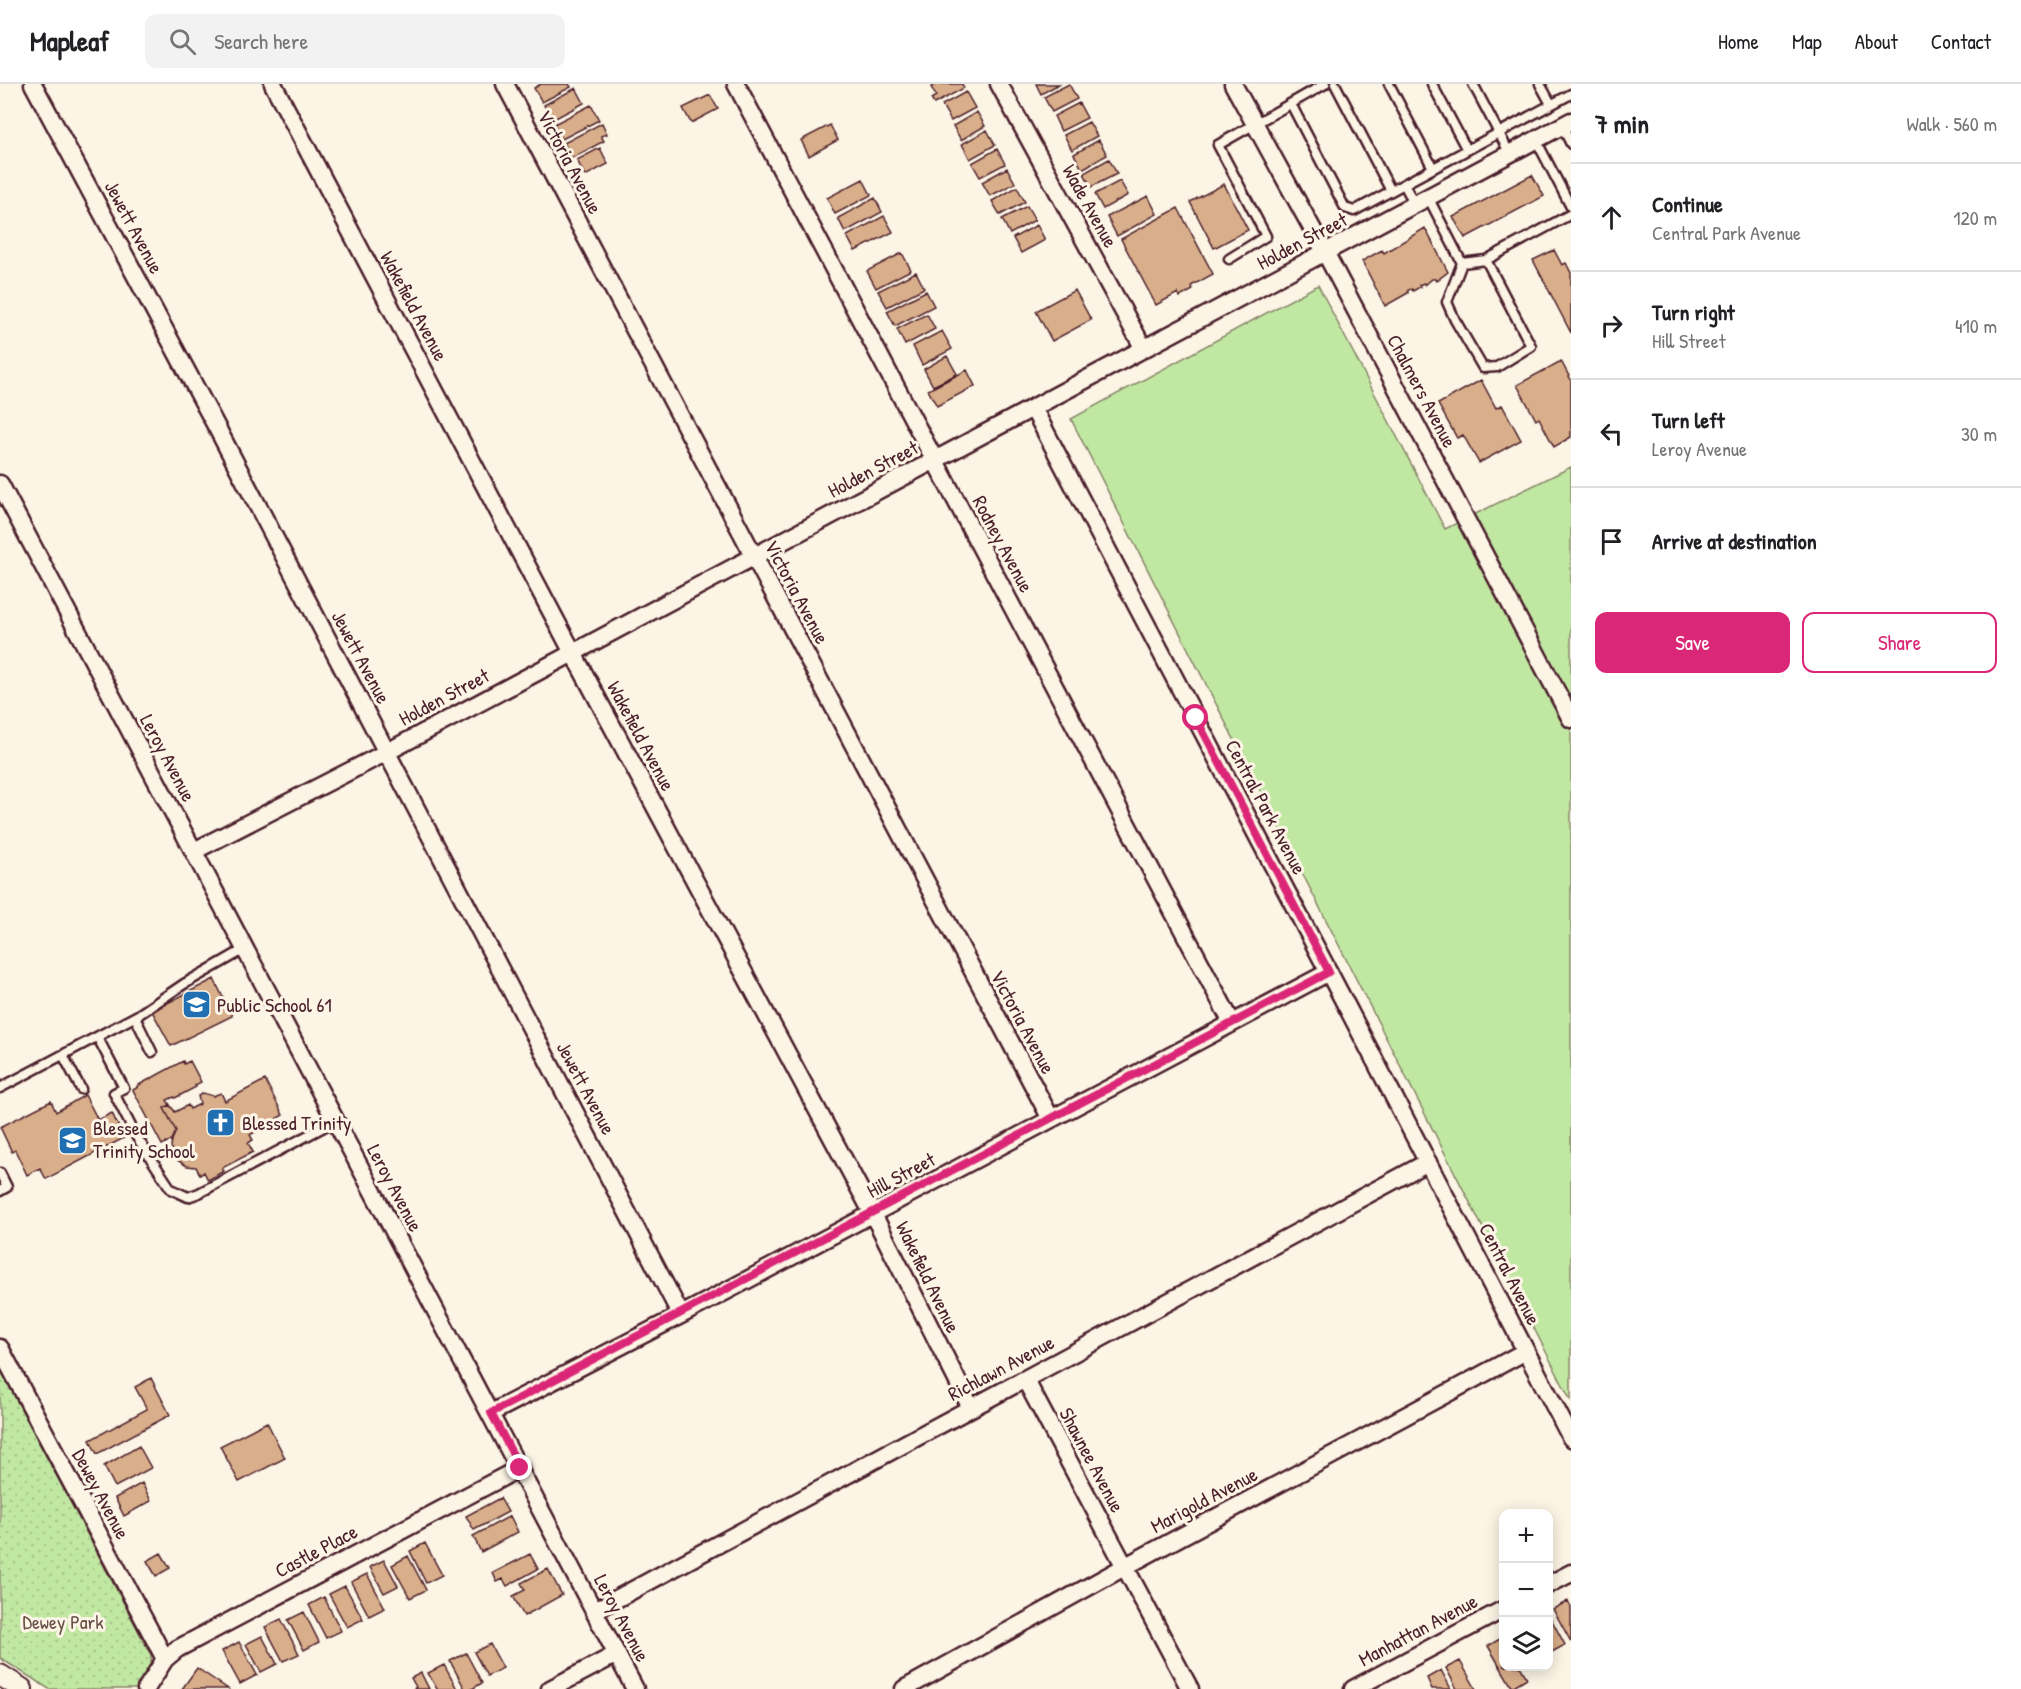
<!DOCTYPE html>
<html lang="en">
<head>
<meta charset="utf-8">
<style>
	:root { --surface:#fff; --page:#f2f2f2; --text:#202124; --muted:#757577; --line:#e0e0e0; --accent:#db2777 }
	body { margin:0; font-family:"Patrick Hand",sans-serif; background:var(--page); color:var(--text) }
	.controls { position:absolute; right:18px; bottom:18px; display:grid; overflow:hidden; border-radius:12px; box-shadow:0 3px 15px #0003 }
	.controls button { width:54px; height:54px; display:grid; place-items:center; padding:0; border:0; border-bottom:2px solid var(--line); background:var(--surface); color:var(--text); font:30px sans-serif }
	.stop { position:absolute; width:18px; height:18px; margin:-14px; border:4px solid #db2777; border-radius:50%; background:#fff }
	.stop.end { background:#db2777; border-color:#fff; box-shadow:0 2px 6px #0008 }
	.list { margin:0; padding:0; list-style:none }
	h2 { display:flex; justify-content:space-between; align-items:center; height:78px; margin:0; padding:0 24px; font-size:26px }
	h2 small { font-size:20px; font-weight:400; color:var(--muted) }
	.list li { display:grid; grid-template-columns:39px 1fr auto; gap:18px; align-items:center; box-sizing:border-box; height:108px; padding:0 24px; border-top:2px solid var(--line) }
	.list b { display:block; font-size:22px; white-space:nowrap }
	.list p { margin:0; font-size:20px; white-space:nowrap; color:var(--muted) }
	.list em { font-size:20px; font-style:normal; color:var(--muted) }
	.actions { display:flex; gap:12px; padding:18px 24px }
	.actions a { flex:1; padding:14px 0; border:2px solid var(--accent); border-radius:12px; text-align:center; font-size:21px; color:var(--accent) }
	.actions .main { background:var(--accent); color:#fff }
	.icon { flex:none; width:33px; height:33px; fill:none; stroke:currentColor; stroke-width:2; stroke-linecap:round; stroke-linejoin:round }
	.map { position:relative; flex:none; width:1571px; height:1605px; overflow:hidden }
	header { display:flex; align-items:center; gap:36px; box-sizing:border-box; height:84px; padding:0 30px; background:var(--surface); border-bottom:2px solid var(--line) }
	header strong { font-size:28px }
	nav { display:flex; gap:33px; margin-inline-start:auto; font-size:21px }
	.search { width:420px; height:54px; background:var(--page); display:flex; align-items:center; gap:15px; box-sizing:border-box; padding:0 21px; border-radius:12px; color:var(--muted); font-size:22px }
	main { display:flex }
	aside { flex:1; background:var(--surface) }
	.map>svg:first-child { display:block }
	.grass { fill:#c1e8a3; stroke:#868467; stroke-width:1.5 }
	.park { fill:url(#park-dots); stroke:#868467; stroke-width:1.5 }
	.building { fill:#d9ae8a; stroke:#4a1f2b; stroke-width:1.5 }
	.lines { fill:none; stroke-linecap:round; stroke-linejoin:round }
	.service-casing { stroke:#4a1f2b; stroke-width:13 }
	.minor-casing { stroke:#4a1f2b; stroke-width:21 }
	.tertiary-casing { stroke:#4a1f2b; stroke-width:24 }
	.service { stroke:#fcf5e5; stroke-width:8 }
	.minor { stroke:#fcf5e5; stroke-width:16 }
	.tertiary { stroke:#fcf5e5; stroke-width:20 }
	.route { stroke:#db2777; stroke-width:8 }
	.labels { text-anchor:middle; stroke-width:6; stroke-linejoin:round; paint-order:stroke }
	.street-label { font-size:20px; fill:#4a1f2b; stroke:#fcf5e5 }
	.poi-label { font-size:20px; fill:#4a1f2b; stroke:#fcf5e5; text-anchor:start }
	.park-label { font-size:20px; fill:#685149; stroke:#fcf5e5 }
</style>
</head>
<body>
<header>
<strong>Mapleaf</strong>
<div class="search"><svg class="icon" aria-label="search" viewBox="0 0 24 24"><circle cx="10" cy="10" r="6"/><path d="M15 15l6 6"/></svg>Search here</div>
<nav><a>Home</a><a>Map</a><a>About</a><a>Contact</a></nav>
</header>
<main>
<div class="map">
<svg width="1571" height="1605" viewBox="0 0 1571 1605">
	<defs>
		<pattern id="park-dots" width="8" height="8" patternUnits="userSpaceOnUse" patternTransform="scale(1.5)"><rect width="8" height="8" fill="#c1e8a3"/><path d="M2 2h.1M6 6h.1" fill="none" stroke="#a7c78c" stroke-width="1.8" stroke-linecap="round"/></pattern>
	</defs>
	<rect width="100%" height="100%" fill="#fcf5e5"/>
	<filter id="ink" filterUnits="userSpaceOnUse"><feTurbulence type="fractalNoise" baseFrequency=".0167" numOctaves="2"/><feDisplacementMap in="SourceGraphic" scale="12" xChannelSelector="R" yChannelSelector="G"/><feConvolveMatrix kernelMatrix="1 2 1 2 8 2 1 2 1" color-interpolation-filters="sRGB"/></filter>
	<g filter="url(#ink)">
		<!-- grass -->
		<path class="grass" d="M 1318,201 L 1445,445 L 1571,383 L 1571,1317 L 1071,335 Z"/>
		<!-- park -->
		<path class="park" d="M 0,1285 L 151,1571 L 151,1580 L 136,1605 L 49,1605 L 0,1574 Z"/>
		<!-- building -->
		<path class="building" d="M 541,0 L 569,0 L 571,3 L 542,18 L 534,4 Z
			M 937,0 L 962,0 L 964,4 L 934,20 L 931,15 L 936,12 L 931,3 Z
			M 1036,0 L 1059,0 L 1041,10 Z
			M 1069,0 L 1077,15 L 1052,28 L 1044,13 Z
			M 576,4 L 584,19 L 552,36 L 544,21 Z
			M 966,8 L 975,24 L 951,37 L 942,21 Z
			M 710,11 L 718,25 L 691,39 L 683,24 Z
			M 1079,19 L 1087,34 L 1061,47 L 1054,32 Z
			M 591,21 L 599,36 L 562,55 L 554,40 Z
			M 977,28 L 985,42 L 961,56 L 953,42 Z
			M 1089,38 L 1097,52 L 1072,66 L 1064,51 Z
			M 602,39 L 607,50 L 601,52 L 604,57 L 572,74 L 564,59 Z
			M 830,41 L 838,56 L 809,72 L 801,56 Z
			M 987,46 L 995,61 L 970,75 L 962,60 Z
			M 1099,56 L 1107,71 L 1082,85 L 1074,70 Z
			M 600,64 L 608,80 L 585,92 L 577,76 Z
			M 997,65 L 1005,80 L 980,93 L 972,79 Z
			M 1109,75 L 1117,90 L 1091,103 L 1084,89 Z
			M 1007,84 L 1015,99 L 990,112 L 982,98 Z
			M 1532,91 L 1544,112 L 1465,154 L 1453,133 Z
			M 863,95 L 871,111 L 835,130 L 827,114 Z
			M 1120,97 L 1128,111 L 1103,125 L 1095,110 Z
			M 1224,100 L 1248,146 L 1214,164 L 1190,118 Z
			M 1017,103 L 1025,118 L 1000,131 L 992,117 Z
			M 1148,112 L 1157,130 L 1117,152 L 1107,133 Z
			M 875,114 L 882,128 L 845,148 L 838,134 Z
			M 1027,122 L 1035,136 L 1010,150 L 1002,135 Z
			M 1178,124 L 1213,190 L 1191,202 L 1193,206 L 1180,213 L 1178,209 L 1156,221 L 1121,155 Z
			M 884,132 L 893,148 L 855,167 L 847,152 Z
			M 1037,141 L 1045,156 L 1021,169 L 1013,154 Z
			M 1425,144 L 1448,188 L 1436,197 L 1435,195 L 1432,195 L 1425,201 L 1424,199 L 1419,201 L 1420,203 L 1413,207 L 1412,205 L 1408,206 L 1408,209 L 1385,222 L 1362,177 L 1382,166 L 1384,169 Z
			M 1554,166 L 1562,181 L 1566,179 L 1571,189 L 1571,249 L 1533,176 Z
			M 902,169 L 911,186 L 876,204 L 867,187 Z
			M 916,188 L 924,204 L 887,223 L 878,207 Z
			M 1075,206 L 1091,236 L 1052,257 L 1036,227 Z
			M 926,207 L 934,222 L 895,242 L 887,227 Z
			M 927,230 L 935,245 L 905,261 L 897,245 Z
			M 942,247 L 952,265 L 922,281 L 913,262 Z
			M 947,272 L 957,290 L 933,302 L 924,285 Z
			M 1561,277 L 1571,296 L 1571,353 L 1554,363 L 1539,334 L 1536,336 L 1517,301 Z
			M 967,286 L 975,302 L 937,322 L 928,306 Z
			M 1481,296 L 1496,324 L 1502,321 L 1521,356 L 1479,379 L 1463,351 L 1457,354 L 1438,320 Z
			M 214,895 L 232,932 L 171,962 L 152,927 Z
			M 183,977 L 184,980 L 190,977 L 201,998 L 195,1001 L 196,1003 L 175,1014 L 174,1013 L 167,1016 L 170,1021 L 164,1024 L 176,1047 L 172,1056 L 162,1061 L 133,1006 L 138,1003 L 137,1002 Z
			M 265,996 L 283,1031 L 250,1051 L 253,1056 L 248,1059 L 253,1068 L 222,1084 L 224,1087 L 208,1096 L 204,1088 L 200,1091 L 196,1083 L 187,1082 L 177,1076 L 171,1063 L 172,1056 L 176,1047 L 164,1024 L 170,1021 L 175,1028 L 188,1021 L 190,1025 L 200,1020 L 198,1012 L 203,1009 L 213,1012 L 221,1009 L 225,1017 Z
			M 85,1011 L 98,1036 L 112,1029 L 124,1054 L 46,1095 L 40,1084 L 27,1091 L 15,1066 L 12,1068 L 0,1043 L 51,1017 L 56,1028 Z
			M 151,1294 L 170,1331 L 97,1370 L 90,1356 L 147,1325 L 135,1303 Z
			M 267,1338 L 285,1374 L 239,1398 L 220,1362 Z
			M 139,1362 L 151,1384 L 115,1403 L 104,1382 Z
			M 142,1399 L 151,1417 L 124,1432 L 115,1414 Z
			M 500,1414 L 508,1428 L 474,1446 L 466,1432 Z
			M 510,1432 L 518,1448 L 481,1468 L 473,1452 Z
			M 425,1459 L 442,1491 L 426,1499 L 410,1467 Z
			M 161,1469 L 170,1484 L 156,1492 L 147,1477 Z
			M 530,1470 L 538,1485 L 507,1502 L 503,1495 L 497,1498 L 493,1489 Z
			M 408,1472 L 426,1506 L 410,1514 L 392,1481 Z
			M 384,1476 L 398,1502 L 384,1509 L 370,1483 Z
			M 548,1485 L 562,1511 L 524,1532 L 513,1512 L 525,1506 L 521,1499 Z
			M 367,1490 L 385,1524 L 369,1532 L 351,1498 Z
			M 345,1502 L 363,1535 L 347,1543 L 329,1510 Z
			M 324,1513 L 341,1547 L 326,1554 L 309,1521 Z
			M 1568,1517 L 1571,1523 L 1571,1558 L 1553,1525 Z
			M 304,1528 L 319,1558 L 304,1566 L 288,1536 Z
			M 1548,1529 L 1565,1561 L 1550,1569 L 1548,1566 Z
			M 281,1535 L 299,1570 L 283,1577 L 265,1543 Z
			M 262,1552 L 277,1580 L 261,1588 L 246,1560 Z
			M 1503,1553 L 1504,1582 L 1520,1582 L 1527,1594 L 1512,1603 L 1488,1562 Z
			M 239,1558 L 257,1591 L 240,1600 L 222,1567 Z
			M 490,1560 L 503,1584 L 487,1592 L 474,1568 Z
			M 466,1569 L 482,1599 L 472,1605 L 465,1605 L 450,1577 Z
			M 1460,1577 L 1476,1605 L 1457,1605 L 1446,1584 Z
			M 444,1581 L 457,1605 L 437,1605 L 428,1589 Z
			M 197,1584 L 228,1605 L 182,1605 Z
			M 1441,1586 L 1451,1605 L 1432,1605 L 1427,1594 Z
			M 421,1589 L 429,1605 L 413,1605 L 416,1603 L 411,1594 Z"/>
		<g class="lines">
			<defs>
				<path id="service" d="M 1335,0 L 1391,107
					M 1389,0 L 1433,84
					M 1473,0 L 1510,70
					M 1540,0 L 1551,20
					M 1291,20 L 1345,124 L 1354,127 L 1467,66 L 1432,0
					M 1562,42 L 1571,60
					M 1536,56 L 1571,123
					M 1467,66 L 1571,10
					M 1404,100 L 1415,121
					M 1428,113 L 1462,179 L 1447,218 L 1455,236 L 1483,284 L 1497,283 L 1531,262 L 1486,176 L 1462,179
					M 1229,175 L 1266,152 L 1218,61 L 1325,0
					M 1486,176 L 1571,130
					M 135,933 L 152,968
					M 98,954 L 124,1004 L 114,1009 L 136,1052 L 171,1105 L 188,1113 L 199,1109 L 335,1037
					M 63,971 L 81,1005
					M 0,1004 L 138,931 L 184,900 L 245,865
					M 0,1089 L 7,1103 L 0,1107"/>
				<path id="minor" d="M 33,0 L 215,340 L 681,1231
					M 273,0 L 573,569 L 873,1130 L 971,1324
					M 505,0 L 1051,1035
					M 736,0 L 1232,939
					M 999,0 L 1144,265
					M 1233,0 L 1325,168 L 1571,635
					M 1033,324 L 1345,919 L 1571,1354
					M 0,400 L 635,1605
					M 194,767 L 387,668 L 1571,37
					M 0,1264 L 165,1575
					M 1025,1295 L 1190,1605
					M 491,1329 L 681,1231 L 1329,888
					M 1548,1501 L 1571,1489
					M 594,1527 L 1428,1078
					M 146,1605 L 165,1575 L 177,1565 L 520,1384
					M 550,1605 L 617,1570
					M 904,1605 L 1126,1482 L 1526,1267
					M 1353,1605 L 1504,1525"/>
				<path id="tertiary" d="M 0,1591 L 22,1605"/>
			</defs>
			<!-- service casing -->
			<use href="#service" class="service-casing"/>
			<!-- minor casing -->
			<use href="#minor" class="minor-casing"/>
			<!-- tertiary casing -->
			<use href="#tertiary" class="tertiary-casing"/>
			<!-- service -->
			<use href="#service" class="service"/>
			<!-- minor -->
			<use href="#minor" class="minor"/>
			<!-- tertiary -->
			<use href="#tertiary" class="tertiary"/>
		</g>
	</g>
	<g class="lines" filter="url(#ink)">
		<!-- route -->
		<path class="route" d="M 520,1384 L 491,1329 L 1329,888 L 1196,634"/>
	</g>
	<!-- icons -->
	<defs>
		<symbol id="school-square" viewBox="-11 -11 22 22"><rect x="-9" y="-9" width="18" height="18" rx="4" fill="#1f6fb2" stroke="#fcf5e5"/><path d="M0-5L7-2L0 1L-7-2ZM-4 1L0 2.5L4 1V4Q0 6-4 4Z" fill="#fff"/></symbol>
		<symbol id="church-square" viewBox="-11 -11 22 22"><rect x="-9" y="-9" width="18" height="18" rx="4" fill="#1f6fb2" stroke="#fcf5e5"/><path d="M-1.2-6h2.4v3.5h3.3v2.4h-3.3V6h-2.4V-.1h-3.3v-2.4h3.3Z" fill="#fff"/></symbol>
	</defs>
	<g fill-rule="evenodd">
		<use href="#school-square" x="180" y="904" width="33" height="33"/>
		<use href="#church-square" x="204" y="1022" width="33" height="33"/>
		<use href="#school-square" x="56" y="1040" width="33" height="33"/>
	</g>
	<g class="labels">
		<!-- street labels -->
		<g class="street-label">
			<text transform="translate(570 78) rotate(62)" y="7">Victoria Avenue</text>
			<text transform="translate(1090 122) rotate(61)" y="7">Wade Avenue</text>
			<text transform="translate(134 143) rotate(62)" y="7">Jewett Avenue</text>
			<text transform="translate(1302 157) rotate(-28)" y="7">Holden Street</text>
			<text transform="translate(414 222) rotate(62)" y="7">Wakefield Avenue</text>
			<text transform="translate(1422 307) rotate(62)" y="7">Chalmers Avenue</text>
			<text transform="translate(873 385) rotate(-28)" y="7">Holden Street</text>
			<text transform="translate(1003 460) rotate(62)" y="7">Rodney Avenue</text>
			<text transform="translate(797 508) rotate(62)" y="7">Victoria Avenue</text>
			<text transform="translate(361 573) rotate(62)" y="7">Jewett Avenue</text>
			<text transform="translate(444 613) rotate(-28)" y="7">Holden Street</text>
			<text transform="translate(641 652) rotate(62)" y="7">Wakefield Avenue</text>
			<text transform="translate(168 674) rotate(62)" y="7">Leroy Avenue</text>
			<text transform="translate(1266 723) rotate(62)" y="7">Central Park Avenue</text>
			<text transform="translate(1023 938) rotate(62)" y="7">Victoria Avenue</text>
			<text transform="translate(586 1004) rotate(62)" y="7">Jewett Avenue</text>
			<text transform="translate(901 1091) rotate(-28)" y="7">Hill Street</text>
			<text transform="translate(395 1104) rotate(62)" y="7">Leroy Avenue</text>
			<text transform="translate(1510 1190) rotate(63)" y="7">Central Avenue</text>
			<text transform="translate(928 1193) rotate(64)" y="7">Wakefield Avenue</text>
			<text transform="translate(1001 1284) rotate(-28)" y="7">Richlawn Avenue</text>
			<text transform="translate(1092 1376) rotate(62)" y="7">Shawnee Avenue</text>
			<text transform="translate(101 1410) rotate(62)" y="7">Dewey Avenue</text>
			<text transform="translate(1204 1416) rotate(-28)" y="7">Marigold Avenue</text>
			<text transform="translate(316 1467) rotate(-28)" y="7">Castle Place</text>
			<text transform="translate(622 1534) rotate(62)" y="7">Leroy Avenue</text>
			<text transform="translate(1418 1546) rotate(-28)" y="7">Manhattan Avenue</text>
		</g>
		<!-- poi labels -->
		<g class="poi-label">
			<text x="217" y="928">Public School 61</text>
			<text x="242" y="1046">Blessed Trinity</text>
			<text x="93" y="1051">Blessed<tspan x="93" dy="23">Trinity School</tspan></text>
		</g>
		<!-- park labels -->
		<g class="park-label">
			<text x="63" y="1545">Dewey Park</text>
		</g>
	</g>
</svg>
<div class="controls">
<button>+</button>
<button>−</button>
<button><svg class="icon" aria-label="layers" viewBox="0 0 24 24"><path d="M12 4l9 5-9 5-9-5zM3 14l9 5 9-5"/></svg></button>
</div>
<div class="stop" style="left:1196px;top:634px"></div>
<div class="stop end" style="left:520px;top:1384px"></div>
</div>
<aside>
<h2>7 min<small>Walk · 560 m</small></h2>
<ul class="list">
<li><svg class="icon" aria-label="ahead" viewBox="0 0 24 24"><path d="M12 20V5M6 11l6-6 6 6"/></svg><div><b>Continue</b><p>Central Park Avenue</p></div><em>120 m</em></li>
<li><svg class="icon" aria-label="right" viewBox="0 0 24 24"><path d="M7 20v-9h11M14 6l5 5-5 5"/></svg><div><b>Turn right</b><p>Hill Street</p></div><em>410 m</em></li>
<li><svg class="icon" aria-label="left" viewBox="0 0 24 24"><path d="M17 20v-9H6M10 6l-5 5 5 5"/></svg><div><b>Turn left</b><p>Leroy Avenue</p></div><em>30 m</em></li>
<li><svg class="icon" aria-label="arrive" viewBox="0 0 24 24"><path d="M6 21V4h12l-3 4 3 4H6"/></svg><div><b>Arrive at destination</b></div></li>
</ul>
<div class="actions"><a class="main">Save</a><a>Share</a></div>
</aside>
</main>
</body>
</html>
